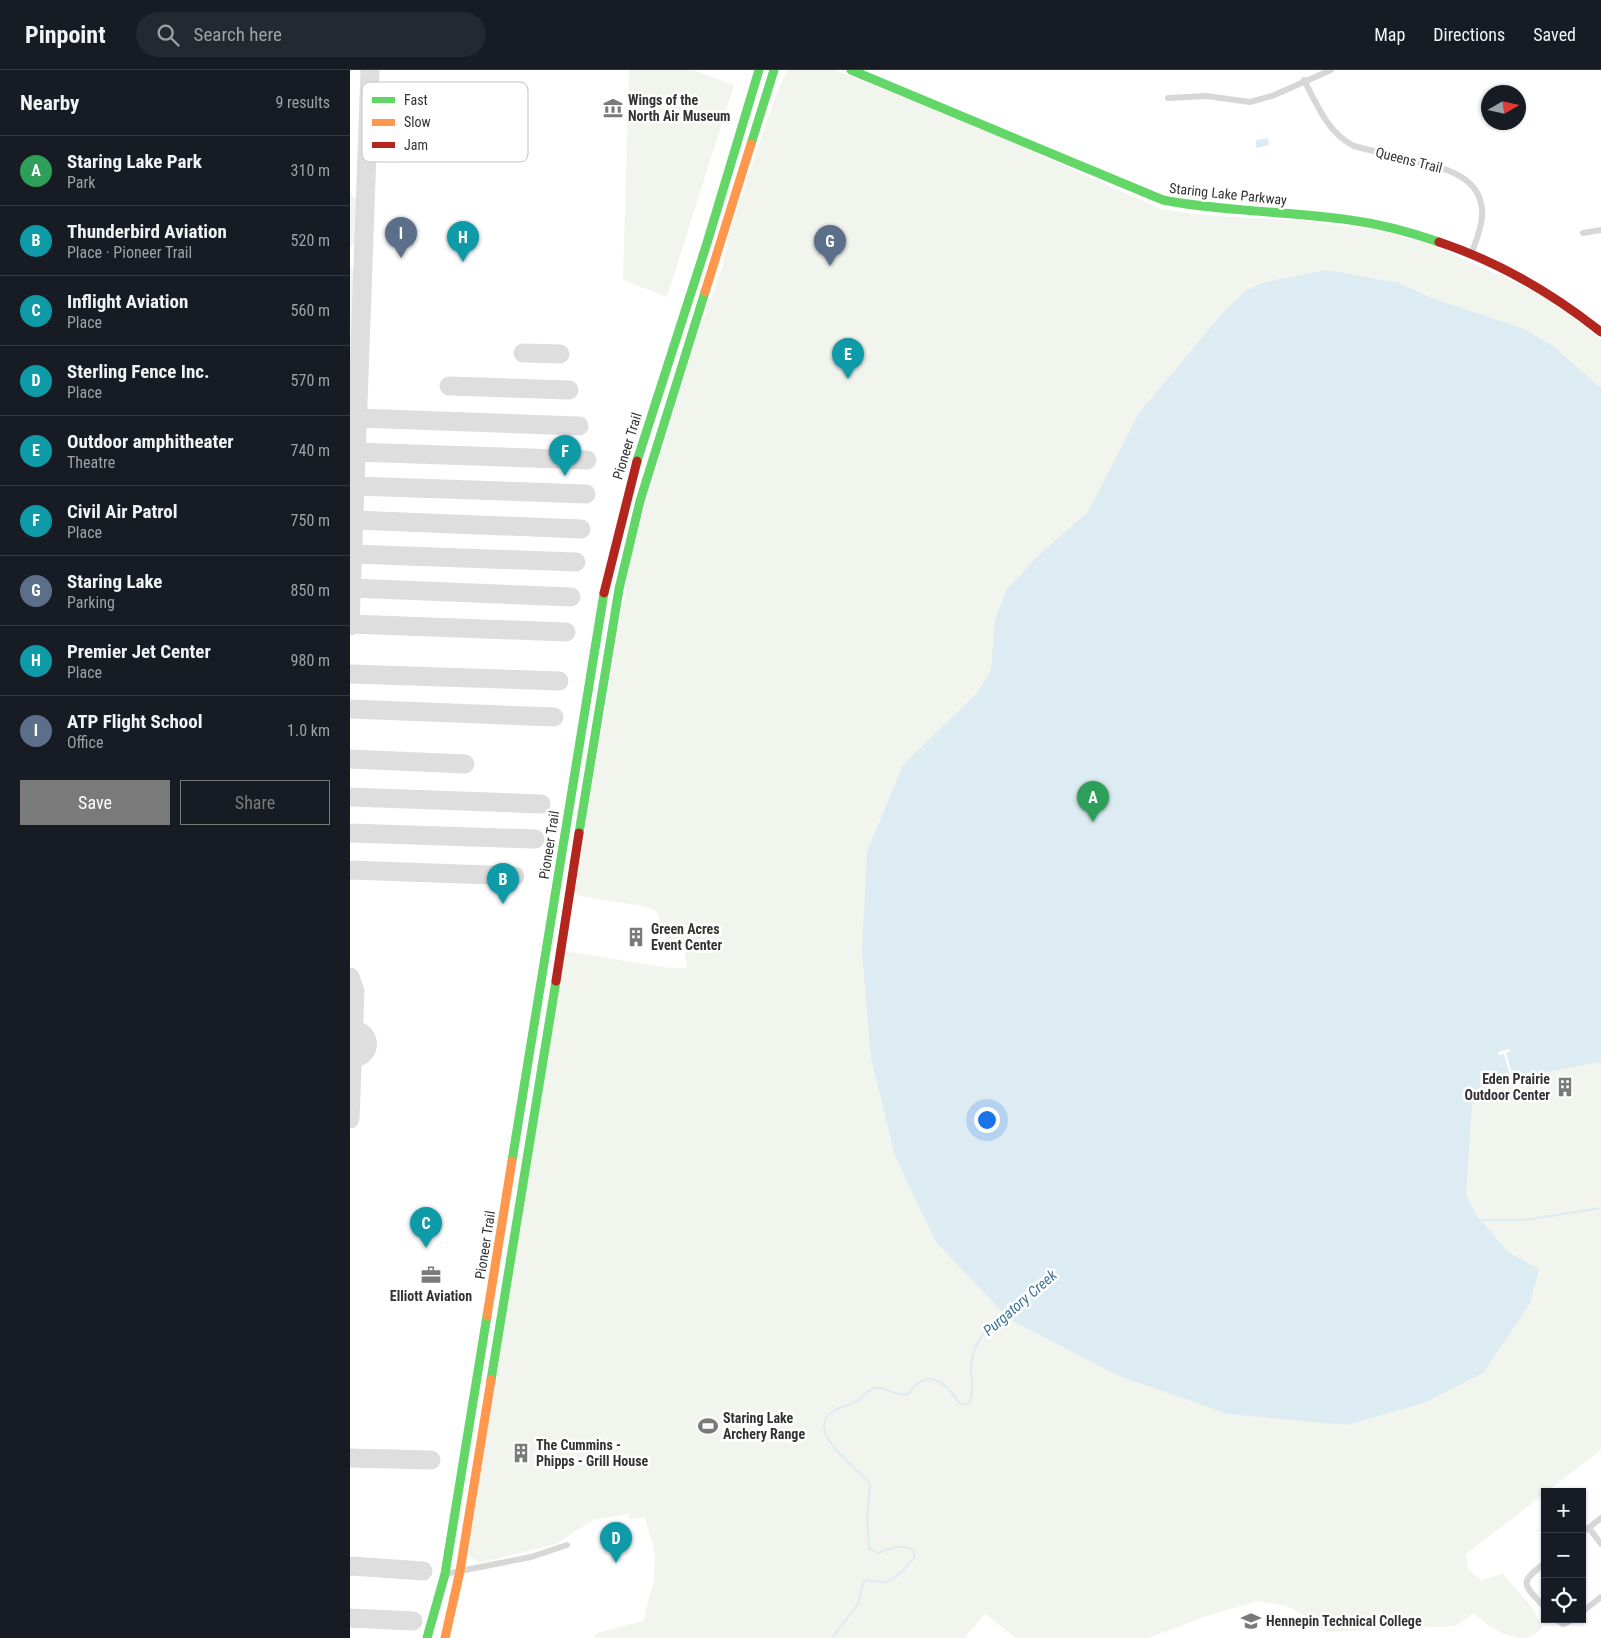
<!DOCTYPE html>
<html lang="en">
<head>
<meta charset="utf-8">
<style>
	:root { --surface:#171b24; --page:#242831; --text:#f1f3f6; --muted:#9ea1a6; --line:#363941; --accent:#7a7a7a }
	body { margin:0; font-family:"Roboto Condensed",sans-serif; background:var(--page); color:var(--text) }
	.controls { position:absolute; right:15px; bottom:15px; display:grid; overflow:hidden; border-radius:0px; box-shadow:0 1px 4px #0004 }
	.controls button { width:45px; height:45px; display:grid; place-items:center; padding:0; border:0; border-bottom:1px solid var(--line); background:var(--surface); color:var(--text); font:25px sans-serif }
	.compass { position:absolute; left:1131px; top:15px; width:45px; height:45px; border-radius:50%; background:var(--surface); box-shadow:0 1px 4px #0004; rotate:81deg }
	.you { position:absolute; left:636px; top:1049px; width:18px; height:18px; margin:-12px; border:4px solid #fff; border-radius:50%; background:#1a73e8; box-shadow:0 0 0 8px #1a73e833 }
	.badge { display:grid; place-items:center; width:32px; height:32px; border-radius:50%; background:var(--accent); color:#fff; font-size:16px; font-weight:700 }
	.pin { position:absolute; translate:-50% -41px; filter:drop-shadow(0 1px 2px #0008) }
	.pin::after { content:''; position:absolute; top:26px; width:18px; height:15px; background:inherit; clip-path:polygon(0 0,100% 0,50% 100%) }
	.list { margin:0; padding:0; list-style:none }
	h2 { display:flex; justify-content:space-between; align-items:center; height:65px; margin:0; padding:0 20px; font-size:21px }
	h2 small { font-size:16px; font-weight:400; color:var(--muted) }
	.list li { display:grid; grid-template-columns:32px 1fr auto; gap:15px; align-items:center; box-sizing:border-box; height:70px; padding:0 20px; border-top:1px solid var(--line) }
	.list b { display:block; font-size:19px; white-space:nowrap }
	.list p { margin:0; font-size:16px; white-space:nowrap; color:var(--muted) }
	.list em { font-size:16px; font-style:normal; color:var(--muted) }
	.actions { display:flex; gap:10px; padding:15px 20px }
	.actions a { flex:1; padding:11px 0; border:1px solid var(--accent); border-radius:0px; text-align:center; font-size:18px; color:var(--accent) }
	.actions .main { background:var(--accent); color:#fff }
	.icon { flex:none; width:28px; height:28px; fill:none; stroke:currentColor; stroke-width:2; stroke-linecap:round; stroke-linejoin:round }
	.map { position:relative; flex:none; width:1251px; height:1568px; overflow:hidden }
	header { display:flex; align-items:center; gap:30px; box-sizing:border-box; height:70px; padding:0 25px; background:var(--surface); border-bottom:1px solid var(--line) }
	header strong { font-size:24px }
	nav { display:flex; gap:28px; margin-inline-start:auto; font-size:18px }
	.search { width:350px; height:45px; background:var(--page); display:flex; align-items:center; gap:12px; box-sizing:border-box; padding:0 18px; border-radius:28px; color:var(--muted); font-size:19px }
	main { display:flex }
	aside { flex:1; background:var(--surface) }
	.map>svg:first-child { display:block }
	.green { fill:#f1f5ed }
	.water { fill:#ddebf3 }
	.pier { fill:#fff }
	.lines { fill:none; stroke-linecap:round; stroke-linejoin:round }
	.stream { stroke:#ddebf3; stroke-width:2 }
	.taxiway { stroke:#dedede; stroke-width:19 }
	.runway { stroke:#dedede; stroke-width:46 }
	.street { stroke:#d7d7d7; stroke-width:6 }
	.fast { stroke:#63d668; stroke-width:9 }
	.slow { stroke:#ff974d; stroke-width:9 }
	.jam { stroke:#b3261e; stroke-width:9 }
	.labels { text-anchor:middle; stroke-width:5; stroke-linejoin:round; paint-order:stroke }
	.poi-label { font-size:14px; font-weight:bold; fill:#333; stroke:#fff; text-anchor:start }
	.street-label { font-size:14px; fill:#333; stroke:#fff }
	.water-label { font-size:15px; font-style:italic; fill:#3f7597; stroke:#fff }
	.key { fill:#fff; stroke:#c2c2c2; stroke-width:1 }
	.key-label { font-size:14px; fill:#333 }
</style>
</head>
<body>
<header>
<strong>Pinpoint</strong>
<div class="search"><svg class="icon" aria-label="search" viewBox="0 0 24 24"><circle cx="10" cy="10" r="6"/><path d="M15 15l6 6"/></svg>Search here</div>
<nav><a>Map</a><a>Directions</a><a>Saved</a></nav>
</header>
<main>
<aside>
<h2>Nearby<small>9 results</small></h2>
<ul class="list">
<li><span class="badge" style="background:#2e9e5b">A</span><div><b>Staring Lake Park</b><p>Park</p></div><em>310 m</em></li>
<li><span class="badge" style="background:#0f9aa8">B</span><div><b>Thunderbird Aviation</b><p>Place · Pioneer Trail</p></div><em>520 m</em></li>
<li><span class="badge" style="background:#0f9aa8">C</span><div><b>Inflight Aviation</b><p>Place</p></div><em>560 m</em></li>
<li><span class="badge" style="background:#0f9aa8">D</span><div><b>Sterling Fence Inc.</b><p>Place</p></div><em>570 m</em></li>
<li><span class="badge" style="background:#0f9aa8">E</span><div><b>Outdoor amphitheater</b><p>Theatre</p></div><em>740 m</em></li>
<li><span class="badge" style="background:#0f9aa8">F</span><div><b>Civil Air Patrol</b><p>Place</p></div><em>750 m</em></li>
<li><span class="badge" style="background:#5c6f8a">G</span><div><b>Staring Lake</b><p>Parking</p></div><em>850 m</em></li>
<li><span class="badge" style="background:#0f9aa8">H</span><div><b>Premier Jet Center</b><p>Place</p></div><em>980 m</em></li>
<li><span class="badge" style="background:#5c6f8a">I</span><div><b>ATP Flight School</b><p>Office</p></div><em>1.0 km</em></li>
</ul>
<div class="actions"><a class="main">Save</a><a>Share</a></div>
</aside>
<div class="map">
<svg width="1251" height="1568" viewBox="0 0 1251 1568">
	<rect width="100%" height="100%" fill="#fff"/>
	<!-- green -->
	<path class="green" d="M 279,0 L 343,0 L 384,15 L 317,227 L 273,210 Z
		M 437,0 L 485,0 L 652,68 L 811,139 L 851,145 L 955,151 L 1037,162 L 1085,176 L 1192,225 L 1251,269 L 1251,1380 L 1116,1484 L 1118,1499 L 1131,1510 L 1153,1504 L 1181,1536 L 1193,1558 C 1188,1561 1181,1567 1176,1568 C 1154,1568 1138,1556 1124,1543 L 1106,1556 L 976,1562 L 940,1537 L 908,1531 L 854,1547 L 798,1568 L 666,1568 L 635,1544 L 614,1568 L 244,1568 L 247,1563 L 293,1551 L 304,1510 L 305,1484 L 295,1447 L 280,1450 L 278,1444 L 243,1450 L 206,1474 L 130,1493 L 121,1488 L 118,1480 L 215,881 L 319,898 L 337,898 L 333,873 L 321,874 L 316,871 L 307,842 L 298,837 L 224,825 L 282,481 L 344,275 L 373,195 L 378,167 L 425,27 Z
		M 0,123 C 3,126 6,128 8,132 C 12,143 11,171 0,177 Z
		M 0,195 L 7,206 L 0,392 Z"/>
	<!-- water -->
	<path class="water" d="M 918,68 L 919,75 L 907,78 L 906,76 L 906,70 Z
		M 977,200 L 1049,213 L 1079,227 L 1172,258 L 1203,276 L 1251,318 L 1251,992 L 1140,1013 L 1122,1034 L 1116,1124 L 1127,1146 L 1158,1182 L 1189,1199 L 1180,1234 L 1133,1303 L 1074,1333 L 996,1355 L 878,1344 L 769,1306 L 659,1249 L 586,1172 L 545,1086 L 521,988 L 512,882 L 517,782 L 553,695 L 628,622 L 641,600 L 645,549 L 657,519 L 691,483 L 738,442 L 789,343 L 876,239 L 897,220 L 916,212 Z"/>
	<!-- pier -->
	<path class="pier" d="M 1160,979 L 1161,981 L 1156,983 L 1164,1010 L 1162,1011 L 1154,984 L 1149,985 L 1148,982 Z"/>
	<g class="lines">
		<!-- stream -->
		<path class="stream" d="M 1129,1150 L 1174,1150 L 1251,1138
			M 482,1568 L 508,1534 L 514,1511 C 522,1509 526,1512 533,1512 C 545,1512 556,1497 564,1488 L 564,1481 C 553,1473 540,1478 528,1483 L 519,1478 L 517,1448 L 520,1414 C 508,1398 454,1362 482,1342 C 488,1337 496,1337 503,1333 C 510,1330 515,1322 522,1319 C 536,1314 542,1327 558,1324 C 578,1296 595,1312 610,1334 L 619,1334 C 624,1324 622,1314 621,1303 C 620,1274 635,1260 656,1242"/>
		<!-- taxiway -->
		<path class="taxiway" d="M 173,283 L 210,284
			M 99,316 L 219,320
			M 7,348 L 229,356
			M 6,382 L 237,390
			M 5,416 L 236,424
			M 4,450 L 231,459
			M 2,484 L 226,492
			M 1,518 L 221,527
			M 0,554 L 216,562
			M 0,556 L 20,0
			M 0,604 L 209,611
			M 0,639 L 204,647
			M 0,689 L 115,694
			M 0,727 L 191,734
			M 0,763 L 185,769
			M 0,800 L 165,806
			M 0,907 L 5,921 L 0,1049
			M 0,1388 L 81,1390
			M 0,1496 L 73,1501
			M 0,1548 L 63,1551"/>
		<!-- runway -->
		<path class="runway" d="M 0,975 L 4,974"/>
		<!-- street -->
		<path class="street" d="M 954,10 C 967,35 978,63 1004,76 C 1022,81 1040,85 1057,89 C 1089,97 1135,104 1132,147 C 1131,160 1125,173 1121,185
			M 818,28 L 856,26 L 900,32 L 922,26 L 981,0
			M 1233,163 L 1251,160
			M 1239,1458 L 1251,1474
			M 1232,1463 L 1251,1448
			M 1195,1493 C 1167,1514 1174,1514 1195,1538
			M 95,1504 L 181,1487 L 217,1475
			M 1232,1542 L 1251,1527
			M 1205,1549 L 1213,1554 L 1224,1549"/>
		<!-- fast -->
		<path class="fast" d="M 501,0 L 813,130 C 875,142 938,141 1000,150 C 1030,154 1060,162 1089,172
			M 401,74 L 424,0
			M 287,391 L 357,173 L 409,0
			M 229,763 L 269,519 L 290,431 L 355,222
			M 162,1091 L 254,523
			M 141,1310 L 206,911
			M 77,1568 L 95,1504 L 137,1246"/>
		<!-- slow -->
		<path class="slow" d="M 355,222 L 401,74
			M 137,1246 L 162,1091
			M 95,1568 L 110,1501 L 141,1310"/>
		<!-- jam -->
		<path class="jam" d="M 1089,172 C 1149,192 1202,223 1251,262
			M 254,523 L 287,391
			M 206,911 L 229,763"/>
	</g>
	<!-- icons -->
	<defs>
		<symbol id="museum-bare" viewBox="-9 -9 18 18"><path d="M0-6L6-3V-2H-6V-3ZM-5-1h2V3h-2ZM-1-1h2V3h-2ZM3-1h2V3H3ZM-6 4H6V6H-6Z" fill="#7a7a7a" stroke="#fff" stroke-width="2.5" paint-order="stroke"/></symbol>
		<symbol id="building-bare" viewBox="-9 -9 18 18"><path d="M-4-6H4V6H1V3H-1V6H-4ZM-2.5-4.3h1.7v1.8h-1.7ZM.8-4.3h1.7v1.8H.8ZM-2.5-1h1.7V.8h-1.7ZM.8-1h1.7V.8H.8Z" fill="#7a7a7a" stroke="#fff" stroke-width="2.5" paint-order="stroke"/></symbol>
		<symbol id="office-bare" viewBox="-9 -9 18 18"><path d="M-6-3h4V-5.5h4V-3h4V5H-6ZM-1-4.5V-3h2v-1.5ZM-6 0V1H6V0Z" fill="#7a7a7a" stroke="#fff" stroke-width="2.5" paint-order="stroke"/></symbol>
		<symbol id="stadium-bare" viewBox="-9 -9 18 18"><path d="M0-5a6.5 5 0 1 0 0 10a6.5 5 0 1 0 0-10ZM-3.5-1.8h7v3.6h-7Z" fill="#7a7a7a" stroke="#fff" stroke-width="2.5" paint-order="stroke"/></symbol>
		<symbol id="university-bare" viewBox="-9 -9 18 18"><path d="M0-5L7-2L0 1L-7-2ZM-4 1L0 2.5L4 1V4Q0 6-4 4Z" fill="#7a7a7a" stroke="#fff" stroke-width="2.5" paint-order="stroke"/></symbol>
	</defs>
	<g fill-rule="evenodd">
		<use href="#museum-bare" x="249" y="24" width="28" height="28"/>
		<use href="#building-bare" x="272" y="853" width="28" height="28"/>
		<use href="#building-bare" x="1201" y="1003" width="28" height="28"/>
		<use href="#office-bare" x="67" y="1191" width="28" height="28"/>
		<use href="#stadium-bare" x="344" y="1342" width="28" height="28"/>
		<use href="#building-bare" x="157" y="1369" width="28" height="28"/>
		<use href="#university-bare" x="887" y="1537" width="28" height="28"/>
	</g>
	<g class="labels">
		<!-- poi labels -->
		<g class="poi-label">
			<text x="278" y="35">Wings of the<tspan x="278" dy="16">North Air Museum</tspan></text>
			<text x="301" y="864">Green Acres<tspan x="301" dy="16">Event Center</tspan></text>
			<text x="1200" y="1014" text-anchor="end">Eden Prairie<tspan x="1200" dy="16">Outdoor Center</tspan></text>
			<text x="81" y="1231" text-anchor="middle">Elliott Aviation</text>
			<text x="373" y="1353">Staring Lake<tspan x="373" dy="16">Archery Range</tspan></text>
			<text x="186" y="1380">The Cummins -<tspan x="186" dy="16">Phipps - Grill House</tspan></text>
			<text x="916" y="1556">Hennepin Technical College</text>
		</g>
		<!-- street labels -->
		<g class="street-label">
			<text transform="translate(1059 90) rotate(14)" y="5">Queens Trail</text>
			<text transform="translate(878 124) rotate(6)" y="5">Staring Lake Parkway</text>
			<text transform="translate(277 376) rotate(-73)" y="5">Pioneer Trail</text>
			<text transform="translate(199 775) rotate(-81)" y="5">Pioneer Trail</text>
			<text transform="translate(135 1175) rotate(-81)" y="5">Pioneer Trail</text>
		</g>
		<!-- water labels -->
		<g class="water-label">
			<text transform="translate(670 1233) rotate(-41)" y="5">Purgatory Creek</text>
		</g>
	</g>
	<!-- legend -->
	<rect x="12" y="12" width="166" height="80" rx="8" class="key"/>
	<rect x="22" y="27" width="23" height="6" fill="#63d668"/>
	<rect x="22" y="49" width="23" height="7" fill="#ff974d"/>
	<rect x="22" y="72" width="23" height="6" fill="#b3261e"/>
	<g class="key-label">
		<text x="54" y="35">Fast</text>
		<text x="54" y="57">Slow</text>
		<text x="54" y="80">Jam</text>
	</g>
</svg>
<div class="controls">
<button>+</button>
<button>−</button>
<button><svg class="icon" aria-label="locate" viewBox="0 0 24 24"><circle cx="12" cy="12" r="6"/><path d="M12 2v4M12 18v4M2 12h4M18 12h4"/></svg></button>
</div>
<svg class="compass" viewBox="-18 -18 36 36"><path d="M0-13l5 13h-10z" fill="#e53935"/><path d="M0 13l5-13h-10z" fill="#9ea1a6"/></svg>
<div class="you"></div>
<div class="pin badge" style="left:743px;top:752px;background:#2e9e5b">A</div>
<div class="pin badge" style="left:153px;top:834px;background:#0f9aa8">B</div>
<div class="pin badge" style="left:76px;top:1178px;background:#0f9aa8">C</div>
<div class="pin badge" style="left:266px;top:1493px;background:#0f9aa8">D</div>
<div class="pin badge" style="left:498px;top:309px;background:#0f9aa8">E</div>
<div class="pin badge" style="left:215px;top:406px;background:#0f9aa8">F</div>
<div class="pin badge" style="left:480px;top:196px;background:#5c6f8a">G</div>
<div class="pin badge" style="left:113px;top:192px;background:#0f9aa8">H</div>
<div class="pin badge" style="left:51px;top:188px;background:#5c6f8a">I</div>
</div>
</main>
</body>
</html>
